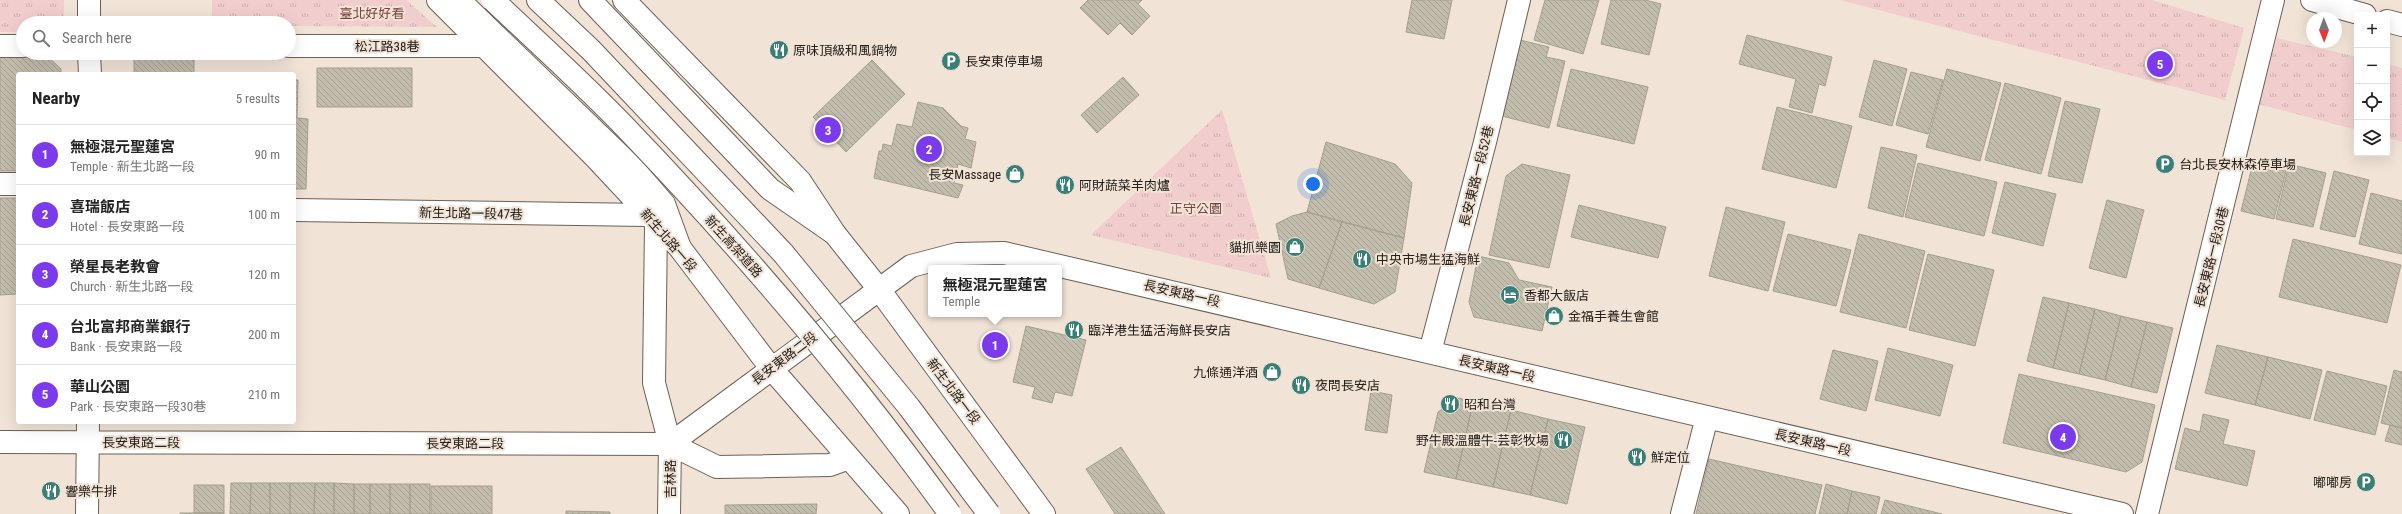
<!DOCTYPE html>
<html lang="en">
<head>
<meta charset="utf-8">
<style>
	:root { --surface:#fff; --page:#f2f2f2; --text:#222; --muted:#767676; --line:#e0e0e0; --accent:#7c3aed }
	body { margin:0; font-family:"Roboto Condensed","Noto Sans TC",sans-serif; background:var(--page); color:var(--text) }
	.controls { position:absolute; right:12px; top:12px; display:grid; overflow:hidden; border-radius:4px; box-shadow:0 4px 16px #0002 }
	.controls button { width:36px; height:36px; display:grid; place-items:center; padding:0; border:0; border-bottom:1px solid var(--line); background:var(--surface); color:var(--text); font:20px sans-serif }
	.compass { position:absolute; left:2306px; top:12px; width:36px; height:36px; border-radius:50%; background:var(--surface); box-shadow:0 4px 16px #0002; rotate:179deg }
	.you { position:absolute; left:1313px; top:184px; width:14px; height:14px; margin:-10px; border:3px solid #fff; border-radius:50%; background:#1a73e8; box-shadow:0 0 0 6px #1a73e833 }
	.badge { display:grid; place-items:center; width:26px; height:26px; border-radius:50%; background:var(--accent); color:#fff; font-size:13px; font-weight:700 }
	.pin { position:absolute; translate:-50% -50%; border:2px solid #fff; box-shadow:0 1px 4px #0006 }
	.popup { position:absolute; left:928px; top:265px; width:134px; height:52px; box-sizing:border-box; display:grid; place-content:center; border-radius:4px; background:var(--surface); filter:drop-shadow(0 1px 3px #0005); font-size:13px; white-space:nowrap; color:var(--muted) }
	.popup b { font-size:15px; color:var(--text) }
	.popup::after { content:''; position:absolute; left:50%; top:100%; margin-left:-8px; border:8px solid transparent; border-top-color:var(--surface) }
	.list { margin:0; padding:0; list-style:none }
	h2 { display:flex; justify-content:space-between; align-items:center; height:52px; margin:0; padding:0 16px; font-size:17px }
	h2 small { font-size:13px; font-weight:400; color:var(--muted) }
	.list li { display:grid; grid-template-columns:26px 1fr auto; gap:12px; align-items:center; box-sizing:border-box; height:60px; padding:0 16px; border-top:1px solid var(--line) }
	.list b { display:block; font-size:15px; white-space:nowrap }
	.list p { margin:0; font-size:13px; white-space:nowrap; color:var(--muted) }
	.list em { font-size:13px; font-style:normal; color:var(--muted) }
	.icon { flex:none; width:22px; height:22px; fill:none; stroke:currentColor; stroke-width:2; stroke-linecap:round; stroke-linejoin:round }
	.map { position:relative; flex:none; width:2402px; height:514px; overflow:hidden }
	.search { position:absolute; background:var(--surface); box-shadow:0 4px 16px #0002; left:16px; top:16px; width:280px; height:44px; display:flex; align-items:center; gap:10px; box-sizing:border-box; padding:0 14px; border-radius:22px; color:var(--muted); font-size:15px }
	.panel { position:absolute; background:var(--surface); box-shadow:0 4px 16px #0002; left:16px; top:72px; width:280px; height:352px; border-radius:4px }
	.map>svg:first-child { display:block }
	.park { fill:url(#park-tufts) }
	.building { fill:url(#building-back-hatch); stroke:#a49f8f }
	.lines { fill:none; stroke-linecap:round; stroke-linejoin:round }
	.minor-casing { stroke:#6b6054; stroke-width:24 }
	.highway-casing { stroke:#6b6054; stroke-width:24 }
	.minor { stroke:#fff; stroke-width:22 }
	.highway { stroke:#fff; stroke-width:22 }
	.highway-bridge-casing { stroke:#6b6054; stroke-width:24; stroke-linecap:butt }
	.highway-bridge { stroke:#fff; stroke-width:22 }
	.labels { text-anchor:middle; stroke-width:4; stroke-linejoin:round; paint-order:stroke }
	.park-label { font-size:13px; fill:#784142; stroke:#f1e3d6 }
	.street-label { font-size:13px; fill:#25201b; stroke:#f1e3d6 }
	.poi-label { font-size:13px; fill:#25201b; stroke:#f1e3d6; text-anchor:start }
</style>
</head>
<body>
<div class="map">
<svg width="2402" height="514" viewBox="0 0 2402 514">
	<defs>
		<pattern id="park-tufts" width="24" height="20" patternUnits="userSpaceOnUse"><rect width="24" height="20" fill="#f1cecd"/><path d="M3 7l-1-3M5 7V3M7 7l1-3M15 17l-1-3M17 17v-4M19 17l1-3" fill="none" stroke="#ceb1af"/></pattern>
		<pattern id="building-back-hatch" width="6" height="6" patternUnits="userSpaceOnUse"><rect width="6" height="6" fill="#c2bcac"/><path d="M-1 5l2 2M0 0l6 6M5-1l2 2" fill="none" stroke="#a7a193"/></pattern>
	</defs>
	<rect width="100%" height="100%" fill="#f1e3d6"/>
	<!-- park -->
	<path class="park" d="M 0,0 L 64,0 L 64,23 L 23,23 L 23,32 L 0,32 Z
		M 212,0 L 406,0 L 437,27 L 289,26 L 289,23 L 212,23 Z
		M 1840,0 L 2152,0 L 2244,28 L 2225,100 Z
		M 2277,38 L 2357,57 L 2357,130 L 2258,104 Z
		M 2387,64 L 2402,68 L 2402,142 L 2387,138 Z
		M 1222,110 L 1271,278 L 1091,235 Z"/>
	<!-- building -->
	<path class="building" d="M 1088,0 L 1142,0 L 1138,4 L 1150,16 L 1132,35 L 1120,23 L 1108,35 L 1080,8 Z
		M 1412,0 L 1452,0 L 1444,39 L 1406,32 Z
		M 1545,0 L 1599,0 L 1583,54 L 1534,40 Z
		M 1611,0 L 1645,0 L 1661,4 L 1649,55 L 1601,44 Z
		M 1747,35 L 1832,57 L 1825,86 L 1819,84 L 1812,113 L 1789,107 L 1796,79 L 1739,64 Z
		M 1520,40 L 1549,47 L 1546,57 L 1565,61 L 1549,128 L 1502,116 Z
		M 46,55 L 61,69 L 61,74 L 18,74 L 18,171 L 0,171 L 0,56 Z
		M 194,57 L 194,74 L 134,74 L 134,58 Z
		M 872,60 L 905,94 L 846,152 L 813,117 Z
		M 1874,60 L 1907,69 L 1892,126 L 1859,117 Z
		M 317,68 L 412,68 L 412,107 L 317,107 Z
		M 1571,69 L 1648,87 L 1634,144 L 1557,126 Z
		M 1947,69 L 2001,83 L 1980,161 L 1926,147 Z
		M 1911,72 L 1943,80 L 1928,134 L 1896,125 Z
		M 1123,77 L 1139,95 L 1097,133 L 1081,115 Z
		M 294,80 L 298,80 L 297,118 L 308,119 L 306,189 L 294,189 Z
		M 2005,83 L 2061,98 L 2041,174 L 1985,160 Z
		M 2065,101 L 2100,109 L 2082,183 L 2048,176 Z
		M 918,102 L 943,108 L 961,126 L 968,128 L 965,139 L 976,142 L 971,168 L 958,164 L 954,183 L 963,185 L 958,198 L 874,178 L 879,151 L 882,151 L 883,144 L 892,146 L 897,124 L 912,127 Z
		M 1777,107 L 1852,126 L 1836,188 L 1762,169 Z
		M 1326,142 L 1395,164 L 1412,183 L 1404,238 L 1307,212 Z
		M 1881,147 L 1917,155 L 1903,217 L 1868,208 Z
		M 2254,159 L 2287,167 L 2274,219 L 2241,211 Z
		M 1918,163 L 1997,182 L 1984,236 L 1905,217 Z
		M 1522,164 L 1570,175 L 1549,268 L 1489,255 L 1506,176 Z
		M 2289,164 L 2326,173 L 2313,227 L 2276,219 Z
		M 2334,171 L 2369,180 L 2355,237 L 2320,229 Z
		M 2005,182 L 2056,194 L 2043,246 L 1992,233 Z
		M 2371,193 L 2402,201 L 2402,254 L 2359,244 Z
		M 0,198 L 18,198 L 18,294 L 0,295 Z
		M 2107,200 L 2144,210 L 2126,278 L 2089,268 Z
		M 1579,205 L 1666,227 L 1658,258 L 1571,237 Z
		M 1726,207 L 1785,222 L 1768,291 L 1709,276 Z
		M 1307,212 L 1342,222 L 1319,288 L 1288,279 L 1276,224 L 1292,216 Z
		M 1342,222 L 1404,238 L 1395,292 L 1374,304 L 1319,288 Z
		M 1788,234 L 1851,250 L 1836,306 L 1773,291 Z
		M 1859,234 L 1925,251 L 1906,328 L 1840,312 Z
		M 2293,239 L 2401,265 L 2387,323 L 2279,297 Z
		M 1928,254 L 1994,270 L 1975,346 L 1909,330 Z
		M 1478,256 L 1509,263 L 1519,280 L 1552,287 L 1542,331 L 1474,317 L 1469,302 Z
		M 2043,297 L 2069,303 L 2053,368 L 2027,361 Z
		M 2069,303 L 2095,309 L 2079,374 L 2053,368 Z
		M 2095,309 L 2121,316 L 2105,380 L 2079,374 Z
		M 2121,316 L 2147,322 L 2131,387 L 2105,380 Z
		M 2147,322 L 2173,328 L 2157,393 L 2131,387 Z
		M 1026,326 L 1086,340 L 1072,396 L 1055,392 L 1052,403 L 1032,398 L 1035,387 L 1013,382 Z
		M 2217,345 L 2268,357 L 2255,405 L 2205,393 Z
		M 1888,348 L 1953,365 L 1940,416 L 1875,400 Z
		M 1833,350 L 1878,361 L 1866,411 L 1820,399 Z
		M 2268,357 L 2322,370 L 2310,419 L 2255,405 Z
		M 2394,370 L 2402,372 L 2402,428 L 2381,423 Z
		M 2327,371 L 2387,386 L 2375,435 L 2314,420 Z
		M 2019,374 L 2155,405 L 2142,462 L 2126,472 L 2003,443 Z
		M 1371,391 L 1392,395 L 1387,433 L 1365,430 Z
		M 1459,398 L 1473,402 L 1456,479 L 1424,472 L 1438,412 Z
		M 1473,402 L 1511,410 L 1493,487 L 1456,479 Z
		M 1511,410 L 1548,419 L 1530,495 L 1493,487 Z
		M 2203,414 L 2229,420 L 2223,444 L 2255,451 L 2247,486 L 2175,469 L 2185,428 L 2200,432 Z
		M 1548,419 L 1585,427 L 1567,504 L 1530,495 Z
		M 2390,425 L 2402,428 L 2402,445 L 2385,441 Z
		M 1121,447 L 1165,514 L 1115,514 L 1086,469 Z
		M 1709,459 L 1822,485 L 1815,514 L 1696,514 Z
		M 231,483 L 251,483 L 250,514 L 230,514 Z
		M 251,483 L 270,483 L 270,514 L 250,514 Z
		M 270,483 L 290,483 L 290,514 L 270,514 Z
		M 290,483 L 315,483 L 314,514 L 290,514 Z
		M 315,483 L 334,483 L 334,514 L 314,514 Z
		M 334,483 L 354,484 L 354,514 L 334,514 Z
		M 354,484 L 370,484 L 370,514 L 354,514 Z
		M 370,484 L 390,484 L 390,514 L 370,514 Z
		M 390,484 L 410,484 L 410,514 L 390,514 Z
		M 410,484 L 430,484 L 430,514 L 410,514 Z
		M 1826,484 L 1852,491 L 1847,514 L 1819,514 Z
		M 194,485 L 224,485 L 224,513 L 194,513 Z
		M 431,486 L 492,486 L 492,514 L 431,514 Z
		M 1852,491 L 1880,497 L 1876,514 L 1847,514 Z
		M 1885,500 L 1942,514 L 1881,514 Z
		M 817,504 L 816,514 L 725,514 L 725,505 Z
		M 566,511 L 610,512 L 610,514 L 566,514 Z
		M 180,513 L 224,513 L 224,514 L 180,514 Z"/>
	<g class="lines">
		<defs>
			<path id="minor" d="M 89,0 L 89,23
				M 438,0 L 596,158 L 680,248 L 771,368 L 898,514
				M 624,0 L 800,181 L 835,234 L 878,288 L 1044,514
				M 2312,0 L 2365,15
				M 2387,21 L 2402,25
				M 0,46 L 23,46
				M 289,46 L 485,46
				M 89,53 L 90,74
				M 0,184 L 18,184
				M 294,210 L 647,215
				M 656,225 L 654,383 L 670,444 L 669,514
				M 1430,352 L 1485,142 L 1519,0
				M 0,442 L 670,444 L 911,266 L 957,254 L 1004,253 L 2122,514
				M 670,444 L 717,467 L 830,465 L 849,458
				M 87,514 L 88,422
				M 1682,514 L 1707,417
				M 2147,514 L 2273,0"/>
			<path id="highway" d="M 459,0 L 633,168 L 664,204 L 680,248
				M 538,0 L 591,50 L 783,253
				M 590,0 L 770,189 L 835,234"/>
		</defs>
		<!-- minor casing -->
		<use href="#minor" class="minor-casing"/>
		<!-- highway casing -->
		<use href="#highway" class="highway-casing"/>
		<!-- minor -->
		<use href="#minor" class="minor"/>
		<!-- highway -->
		<use href="#highway" class="highway"/>
		<defs>
			<path id="highway-bridge" d="M 493,0 C 537,42 583,83 625,127 C 742,249 852,377 950,514
				M 783,253 L 909,407 L 989,514"/>
		</defs>
		<!-- highway-bridge casing -->
		<use href="#highway-bridge" class="highway-bridge-casing"/>
		<!-- highway-bridge -->
		<use href="#highway-bridge" class="highway-bridge"/>
	</g>
	<!-- icons -->
	<defs>
		<symbol id="restaurant-disc" viewBox="-11 -11 22 22"><circle r="9.5" fill="#387f78" stroke="#f1e3d6"/><path d="M-5-6h1v4h1v-4h1v4h1v-4h1v5L-1.5 .5V6h-2V.5L-5-1ZM5-6V6H3V1.5H1.5Q1.5-4 5-6Z" fill="#fff"/></symbol>
		<symbol id="parking-disc" viewBox="-11 -11 22 22"><circle r="9.5" fill="#387f78" stroke="#f1e3d6"/><path d="M-3.5-5.5H1a3.5 3.5 0 0 1 0 7H-1V5.5H-3.5ZM-1-3.4V-.6H.8a1.4 1.4 0 0 0 0-2.8Z" fill="#fff"/></symbol>
		<symbol id="shop-disc" viewBox="-11 -11 22 22"><circle r="9.5" fill="#387f78" stroke="#f1e3d6"/><path d="M-5-2.5h2.3a2.7 3.5 0 0 1 5.4 0H5L5.5 6h-11ZM-1.5-2.5h3a1.5 2.3 0 0 0-3 0Z" fill="#fff"/></symbol>
		<symbol id="hotel-disc" viewBox="-11 -11 22 22"><circle r="9.5" fill="#387f78" stroke="#f1e3d6"/><path d="M-6-4.5h1.5V1H6V5H4.5V3h-9V5H-6ZM-4 0a1.8 1.8 0 1 1 3.6 0ZM.5 0V-2.5h3Q6-2.5 6 0Z" fill="#fff"/></symbol>
	</defs>
	<g fill-rule="evenodd">
		<use href="#restaurant-disc" x="768" y="39" width="22" height="22"/>
		<use href="#parking-disc" x="940" y="50" width="22" height="22"/>
		<use href="#parking-disc" x="2154" y="153" width="22" height="22"/>
		<use href="#shop-disc" x="1004" y="163" width="22" height="22"/>
		<use href="#restaurant-disc" x="1054" y="174" width="22" height="22"/>
		<use href="#shop-disc" x="1284" y="236" width="22" height="22"/>
		<use href="#restaurant-disc" x="1351" y="248" width="22" height="22"/>
		<use href="#hotel-disc" x="1499" y="284" width="22" height="22"/>
		<use href="#shop-disc" x="1543" y="305" width="22" height="22"/>
		<use href="#restaurant-disc" x="1063" y="319" width="22" height="22"/>
		<use href="#shop-disc" x="1261" y="361" width="22" height="22"/>
		<use href="#restaurant-disc" x="1290" y="374" width="22" height="22"/>
		<use href="#restaurant-disc" x="1439" y="393" width="22" height="22"/>
		<use href="#restaurant-disc" x="1552" y="429" width="22" height="22"/>
		<use href="#restaurant-disc" x="1626" y="446" width="22" height="22"/>
		<use href="#parking-disc" x="2355" y="471" width="22" height="22"/>
		<use href="#restaurant-disc" x="40" y="480" width="22" height="22"/>
	</g>
	<g class="labels">
		<!-- park labels -->
		<g class="park-label">
			<text x="372" y="18">臺北好好看</text>
			<text x="1196" y="213">正守公園</text>
		</g>
		<!-- street labels -->
		<g class="street-label">
			<text x="387" y="51">松江路38巷</text>
			<text transform="translate(1476 176) rotate(-76)" y="5">長安東路一段52巷</text>
			<text transform="translate(471 213) rotate(1)" y="5">新生北路一段47巷</text>
			<text transform="translate(669 240) rotate(49)" y="5">新生北路一段</text>
			<text transform="translate(734 246) rotate(48)" y="5">新生高架道路</text>
			<text transform="translate(2211 257) rotate(-76)" y="5">長安東路一段30巷</text>
			<text transform="translate(1182 293) rotate(13)" y="5">長安東路一段</text>
			<text transform="translate(784 358) rotate(-37)" y="5">長安東路二段</text>
			<text transform="translate(1497 368) rotate(13)" y="5">長安東路一段</text>
			<text transform="translate(954 391) rotate(53)" y="5">新生北路一段</text>
			<text x="141" y="447">長安東路二段</text>
			<text transform="translate(1813 442) rotate(13)" y="5">長安東路一段</text>
			<text x="465" y="448">長安東路二段</text>
			<text transform="translate(670 479) rotate(-90)" y="5">吉林路</text>
		</g>
		<!-- poi labels -->
		<g class="poi-label">
			<text x="793" y="55">原味頂級和風鍋物</text>
			<text x="965" y="66">長安東停車場</text>
			<text x="2179" y="169">台北長安林森停車場</text>
			<text x="1001" y="179" text-anchor="end">長安Massage</text>
			<text x="1079" y="190">阿財蔬菜羊肉爐</text>
			<text x="1281" y="252" text-anchor="end">貓抓樂園</text>
			<text x="1376" y="264">中央市場生猛海鮮</text>
			<text x="1524" y="300">香都大飯店</text>
			<text x="1568" y="321">金福手養生會館</text>
			<text x="1088" y="335">臨洋港生猛活海鮮長安店</text>
			<text x="1258" y="377" text-anchor="end">九條通洋酒</text>
			<text x="1315" y="390">夜問長安店</text>
			<text x="1464" y="409">昭和台灣</text>
			<text x="1549" y="445" text-anchor="end">野牛殿溫體牛-芸彰牧場</text>
			<text x="1651" y="462">鮮定位</text>
			<text x="2352" y="487" text-anchor="end">嘟嘟房</text>
			<text x="65" y="496">響樂牛排</text>
		</g>
	</g>
</svg>
<div class="controls">
<button>+</button>
<button>−</button>
<button><svg class="icon" aria-label="locate" viewBox="0 0 24 24"><circle cx="12" cy="12" r="6"/><path d="M12 2v4M12 18v4M2 12h4M18 12h4"/></svg></button>
<button><svg class="icon" aria-label="layers" viewBox="0 0 24 24"><path d="M12 4l9 5-9 5-9-5zM3 14l9 5 9-5"/></svg></button>
</div>
<svg class="compass" viewBox="-18 -18 36 36"><path d="M0-13l5 13h-10z" fill="#e53935"/><path d="M0 13l5-13h-10z" fill="#767676"/></svg>
<div class="you"></div>
<div class="pin badge" style="left:995px;top:345px">1</div>
<div class="popup"><b>無極混元聖蓮宮</b>Temple</div>
<div class="pin badge" style="left:929px;top:149px">2</div>
<div class="pin badge" style="left:828px;top:130px">3</div>
<div class="pin badge" style="left:2063px;top:437px">4</div>
<div class="pin badge" style="left:2160px;top:64px">5</div>
<div class="search"><svg class="icon" aria-label="search" viewBox="0 0 24 24"><circle cx="10" cy="10" r="6"/><path d="M15 15l6 6"/></svg>Search here</div>
<section class="panel">
<h2>Nearby<small>5 results</small></h2>
<ul class="list">
<li><span class="badge">1</span><div><b>無極混元聖蓮宮</b><p>Temple · 新生北路一段</p></div><em>90 m</em></li>
<li><span class="badge">2</span><div><b>喜瑞飯店</b><p>Hotel · 長安東路一段</p></div><em>100 m</em></li>
<li><span class="badge">3</span><div><b>榮星長老教會</b><p>Church · 新生北路一段</p></div><em>120 m</em></li>
<li><span class="badge">4</span><div><b>台北富邦商業銀行</b><p>Bank · 長安東路一段</p></div><em>200 m</em></li>
<li><span class="badge">5</span><div><b>華山公園</b><p>Park · 長安東路一段30巷</p></div><em>210 m</em></li>
</ul>
</section>
</div>
</body>
</html>
